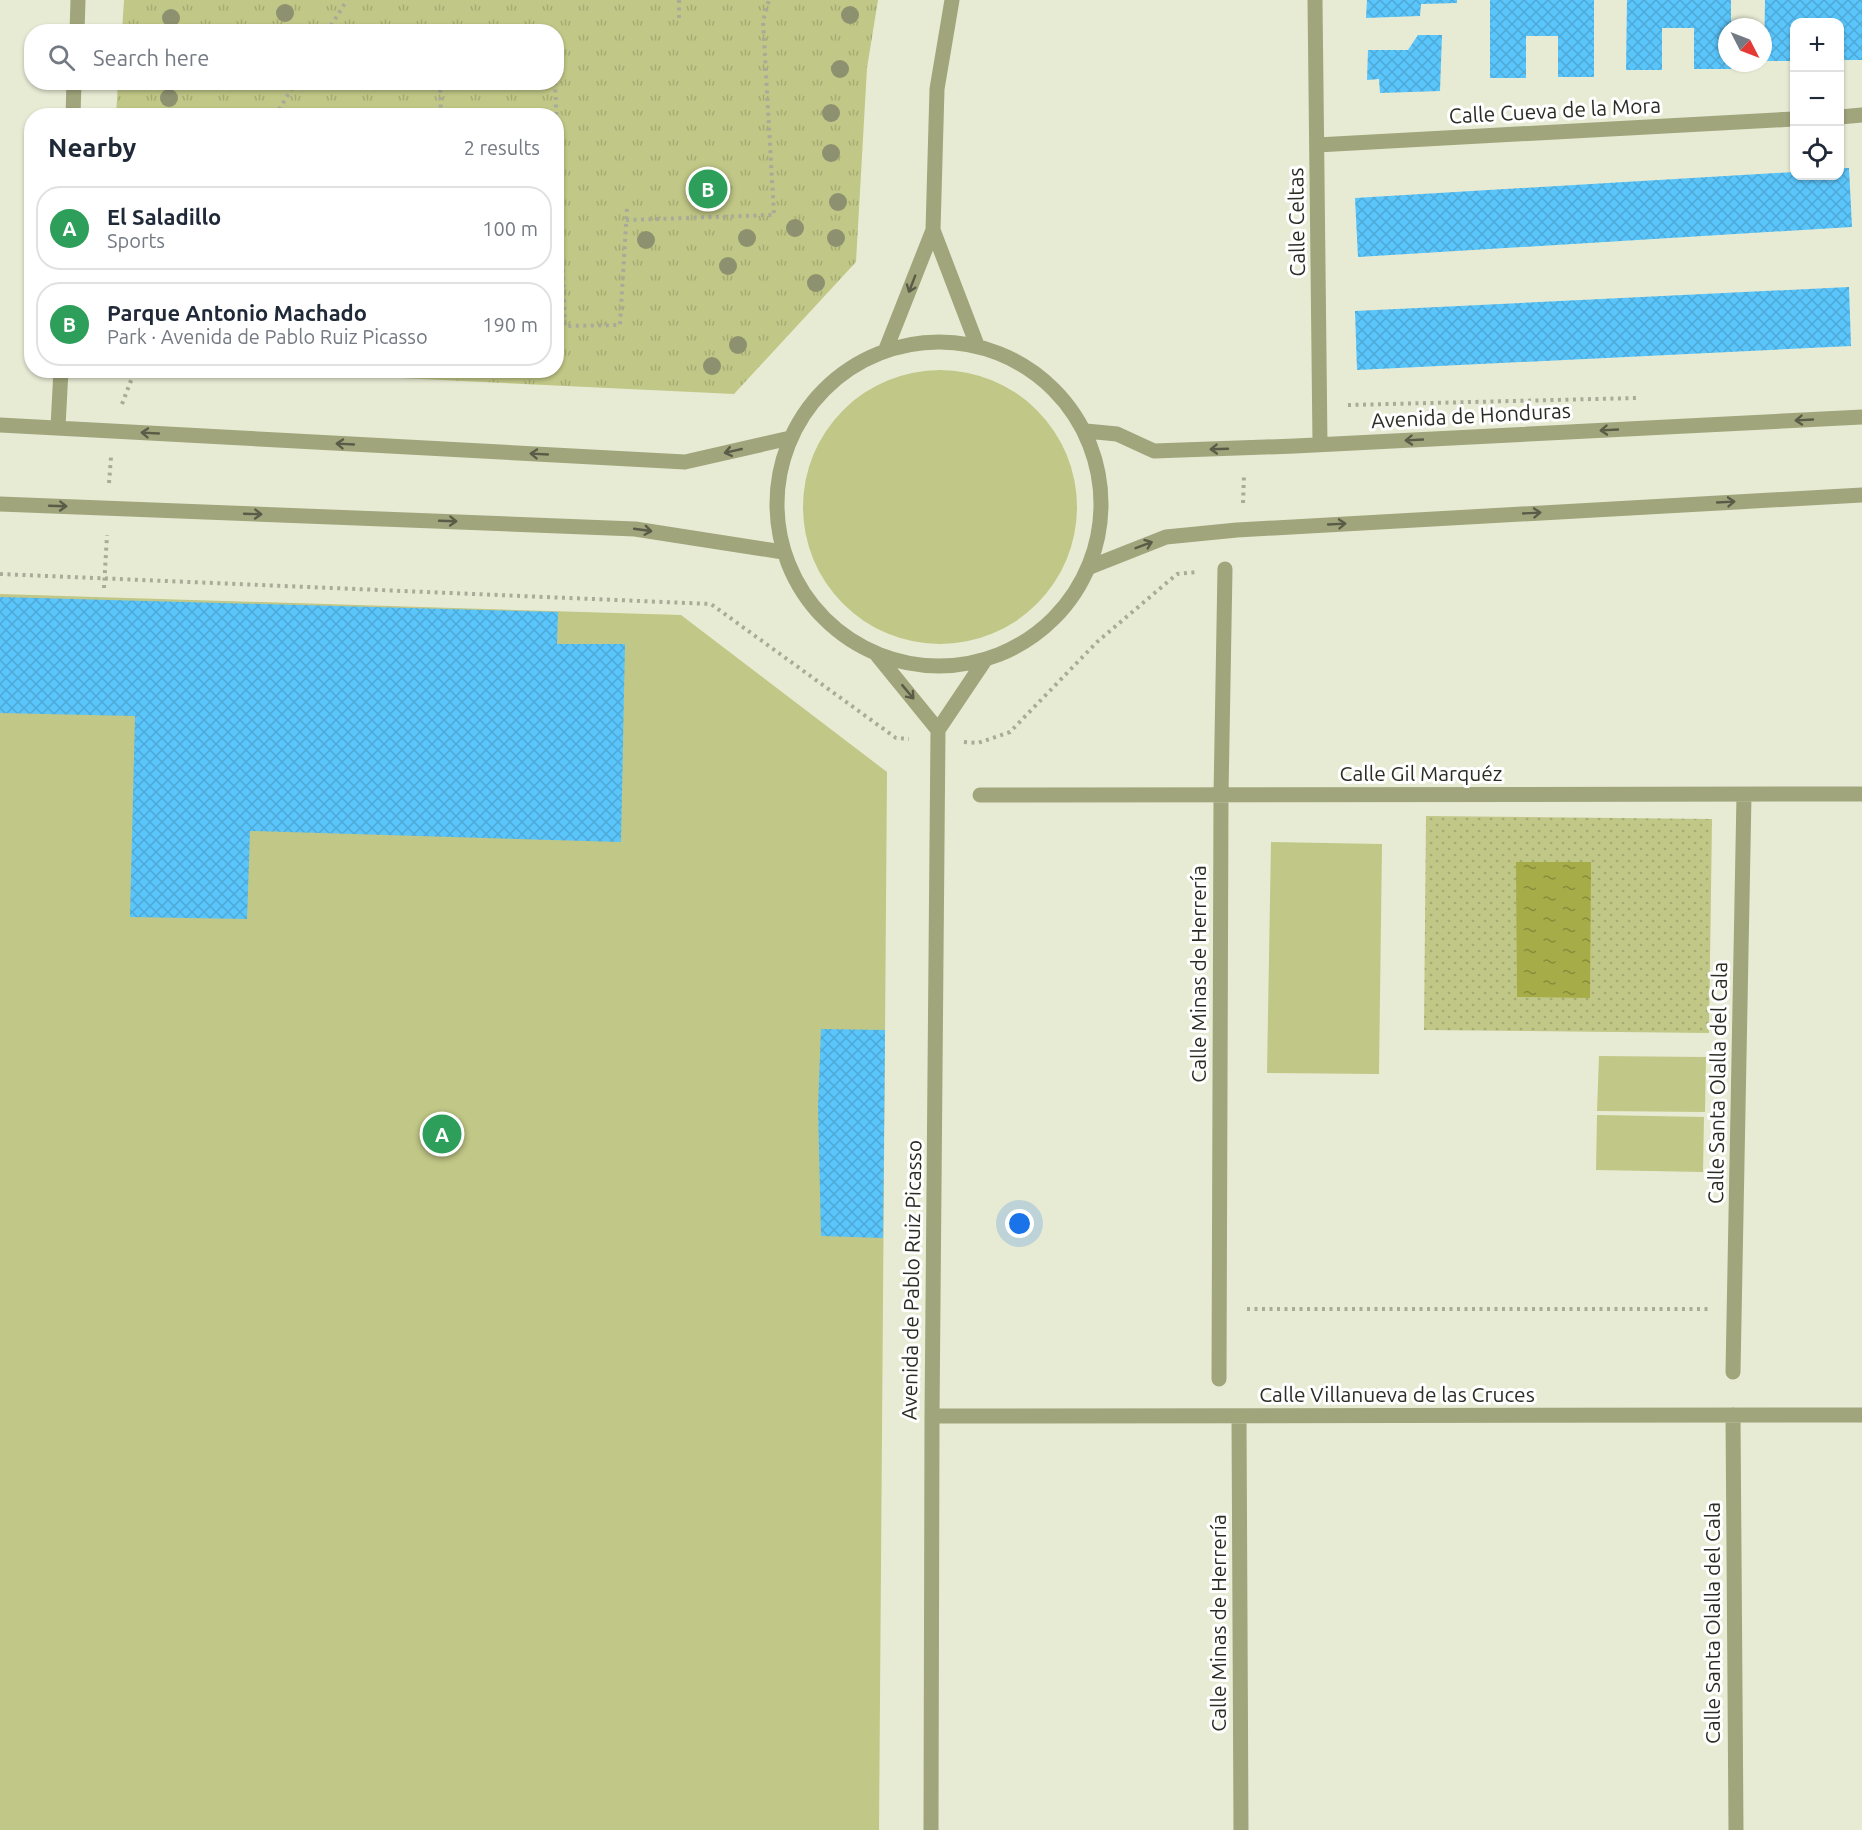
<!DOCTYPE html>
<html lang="en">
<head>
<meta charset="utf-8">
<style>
	:root { --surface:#fff; --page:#f6f6f7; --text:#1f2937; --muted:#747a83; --line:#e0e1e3; --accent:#1a73e8 }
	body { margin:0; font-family:Ubuntu,sans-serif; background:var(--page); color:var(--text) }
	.controls { position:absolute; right:18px; top:18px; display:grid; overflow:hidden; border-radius:12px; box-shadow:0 2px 4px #0004 }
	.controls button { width:54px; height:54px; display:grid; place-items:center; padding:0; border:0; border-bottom:2px solid var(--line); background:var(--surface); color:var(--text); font:30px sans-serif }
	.compass { position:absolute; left:1718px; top:18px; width:54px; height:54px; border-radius:50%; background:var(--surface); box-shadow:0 2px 4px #0004; rotate:132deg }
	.you { position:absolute; left:1020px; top:1224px; width:21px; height:21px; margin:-15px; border:4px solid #fff; border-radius:50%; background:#1a73e8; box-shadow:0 0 0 9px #1a73e833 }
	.badge { display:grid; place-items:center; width:39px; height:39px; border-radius:50%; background:var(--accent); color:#fff; font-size:20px; font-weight:700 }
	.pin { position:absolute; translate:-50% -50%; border:3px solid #fff; box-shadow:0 2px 6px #0006 }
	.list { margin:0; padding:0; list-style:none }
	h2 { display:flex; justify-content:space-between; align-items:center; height:78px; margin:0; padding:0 24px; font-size:26px }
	h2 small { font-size:20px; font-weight:400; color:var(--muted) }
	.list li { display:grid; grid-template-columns:39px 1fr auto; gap:18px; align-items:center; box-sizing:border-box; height:84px; margin:0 12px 12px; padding:0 12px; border:2px solid var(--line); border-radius:24px }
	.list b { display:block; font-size:22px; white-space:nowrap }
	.list p { margin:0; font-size:20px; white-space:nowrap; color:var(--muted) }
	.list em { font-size:20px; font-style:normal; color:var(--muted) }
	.icon { flex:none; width:33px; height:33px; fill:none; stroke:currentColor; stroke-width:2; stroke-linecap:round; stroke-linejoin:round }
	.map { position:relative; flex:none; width:1862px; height:1830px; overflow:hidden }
	.search { position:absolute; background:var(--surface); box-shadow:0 2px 4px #0004; left:24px; top:24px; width:540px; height:66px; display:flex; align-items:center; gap:15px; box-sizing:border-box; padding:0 21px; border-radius:24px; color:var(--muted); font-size:22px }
	.panel { position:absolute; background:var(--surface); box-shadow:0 2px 4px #0004; left:24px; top:108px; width:540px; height:270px; border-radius:24px }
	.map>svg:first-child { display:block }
	.grass { fill:#c1c786 }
	.park { fill:url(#park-tufts) }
	.garden { fill:url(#garden-dots) }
	.water { fill:url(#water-ripples) }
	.building { fill:url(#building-cross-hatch) }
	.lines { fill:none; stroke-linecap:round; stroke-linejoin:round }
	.path { stroke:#a9ab99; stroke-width:4; stroke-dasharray:3 4.5; stroke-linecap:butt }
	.minor { stroke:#a1a57c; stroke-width:15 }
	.tree { fill:#8e916f }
	.oneway { stroke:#5a5c47 }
	.labels { text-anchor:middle; stroke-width:6; stroke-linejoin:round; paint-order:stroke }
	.street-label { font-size:21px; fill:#2b2c23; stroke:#fff }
</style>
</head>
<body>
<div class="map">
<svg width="1862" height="1830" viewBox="0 0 1862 1830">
	<defs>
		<pattern id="park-tufts" width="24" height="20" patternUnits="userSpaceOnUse" patternTransform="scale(1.5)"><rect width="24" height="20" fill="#c1c786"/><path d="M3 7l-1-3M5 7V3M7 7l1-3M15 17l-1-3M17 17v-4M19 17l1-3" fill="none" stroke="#a6ab73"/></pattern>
		<pattern id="garden-dots" width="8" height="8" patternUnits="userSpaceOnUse" patternTransform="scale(1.5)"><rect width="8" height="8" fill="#c1c786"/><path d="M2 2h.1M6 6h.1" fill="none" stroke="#a6ab73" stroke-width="1.8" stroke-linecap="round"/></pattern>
		<pattern id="water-ripples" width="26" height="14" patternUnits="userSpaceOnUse" patternTransform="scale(1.5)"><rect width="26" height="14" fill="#a6ac47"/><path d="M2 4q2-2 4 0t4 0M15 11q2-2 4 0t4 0" fill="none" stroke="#878c3b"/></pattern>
		<pattern id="building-cross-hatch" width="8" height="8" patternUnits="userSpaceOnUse" patternTransform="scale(1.5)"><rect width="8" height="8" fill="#59c5fb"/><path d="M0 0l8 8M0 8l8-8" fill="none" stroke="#4ea9d7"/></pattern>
	</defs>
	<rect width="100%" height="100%" fill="#e8ebd4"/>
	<!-- grass -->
	<path class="grass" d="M803 507a137 137 0 1 1 274 0a137 137 0 1 1-274 0Z
		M 0,594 L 681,615 L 887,772 L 879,1830 L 0,1830 Z
		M 1271,842 L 1382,844 L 1379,1074 L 1267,1073 Z
		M 1599,1056 L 1706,1057 L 1705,1112 L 1597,1111 Z
		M 1597,1115 L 1704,1117 L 1703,1172 L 1596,1170 Z"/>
	<!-- park -->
	<path class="park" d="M 124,0 L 878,0 L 867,68 L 856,262 L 734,394 L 254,371 L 556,370 L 556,116 L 116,115 L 118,83 L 556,82 L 556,32 L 122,31 Z"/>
	<!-- garden -->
	<path class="garden" d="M 1426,816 L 1712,819 L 1709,1033 L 1424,1030 Z"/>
	<!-- water -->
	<path class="water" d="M 1516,862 L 1591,862 L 1590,998 L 1517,997 Z"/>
	<!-- building -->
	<path class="building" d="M 1367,0 L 1457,0 L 1457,3 L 1421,4 L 1420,16 L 1366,18 Z
		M 1490,0 L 1594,0 L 1594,77 L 1558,77 L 1558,36 L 1526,36 L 1526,78 L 1490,78 Z
		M 1627,0 L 1731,0 L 1731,27 L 1727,27 L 1727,63 L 1731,63 L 1731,69 L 1694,69 L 1694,28 L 1662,28 L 1662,70 L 1626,70 Z
		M 1765,0 L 1862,0 L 1862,60 L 1840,60 L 1840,22 L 1832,22 L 1832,19 L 1801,19 L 1801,22 L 1794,22 L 1794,61 L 1764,61 Z
		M 1418,35 L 1442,35 L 1440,91 L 1380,93 L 1379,79 L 1367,80 L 1368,50 L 1408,50 Z
		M 1840,168 L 1849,168 L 1852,227 L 1358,257 L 1355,198 L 1794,172 L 1794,176 L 1840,176 Z
		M 1849,287 L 1851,346 L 1357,370 L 1355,311 Z
		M 0,597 L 558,612 L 557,644 L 625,644 L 621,842 L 250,831 L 247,919 L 130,917 L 135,716 L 0,713 Z
		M 821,1029 L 885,1030 L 883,1238 L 821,1236 L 818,1107 Z"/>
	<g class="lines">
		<!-- path -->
		<path class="path" d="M 679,0 L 679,20
			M 327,32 L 347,0
			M 440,82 L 441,116
			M 555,82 L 565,326 L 620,325 L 627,208
			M 275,116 L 296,82
			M 626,220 L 774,215 L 763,21 L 769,0
			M 122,404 L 135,370
			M 1348,405 L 1637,398
			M 109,483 L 111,457
			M 1243,503 L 1244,475
			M 0,574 L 711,604 L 896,738 L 909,739
			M 104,588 L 107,535
			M 964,742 L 978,743 L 1010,732 L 1097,642 L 1177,574 L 1198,572
			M 1247,1309 L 1708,1309"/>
		<!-- minor -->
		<path class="minor" d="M 1315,0 L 1320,444
			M 77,32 L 78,0
			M 73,116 L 74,82
			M 1840,117 L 1862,115
			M 1317,145 L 1794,119
			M 933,230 L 977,345
			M777 504a162 162 0 1 1 324 0a162 162 0 1 1-324 0Z
			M 886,349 L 933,230 L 937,89 L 952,0
			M 0,425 L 685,462 L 790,438
			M 58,427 L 61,370
			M 1086,431 L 1117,434 L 1154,451 L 1295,446 L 1862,417
			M 0,504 L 635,529 L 783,552
			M 1090,567 L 1166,537 L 1237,530 L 1862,495
			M 877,655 L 938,730 L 932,1416 L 931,1830
			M 938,730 L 985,660
			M 980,795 L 1862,794
			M 1733,1372 L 1744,795
			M 1219,1379 L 1221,795 L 1225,569
			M 1733,1415 L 1736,1830
			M 932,1416 L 1862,1415
			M 1239,1416 L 1241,1830"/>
	</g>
	<!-- trees -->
	<g class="tree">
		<circle cx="285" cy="13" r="9"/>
		<circle cx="850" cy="15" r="9"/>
		<circle cx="171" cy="18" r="9"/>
		<circle cx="840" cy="69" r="9"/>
		<circle cx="169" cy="98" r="9"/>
		<circle cx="831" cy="113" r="9"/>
		<circle cx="831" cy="153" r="9"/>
		<circle cx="838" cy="202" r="9"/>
		<circle cx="795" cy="228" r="9"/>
		<circle cx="747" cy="238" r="9"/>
		<circle cx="836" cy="238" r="9"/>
		<circle cx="646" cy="240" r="9"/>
		<circle cx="728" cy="266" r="9"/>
		<circle cx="816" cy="283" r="9"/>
		<circle cx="738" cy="345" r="9"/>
		<circle cx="712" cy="366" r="9"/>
	</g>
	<!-- one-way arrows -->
	<defs><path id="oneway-shaft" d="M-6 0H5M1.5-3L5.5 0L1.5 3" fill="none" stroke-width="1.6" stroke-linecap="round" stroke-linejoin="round" transform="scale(1.5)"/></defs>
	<g class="oneway">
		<use href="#oneway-shaft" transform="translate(912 284) rotate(111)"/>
		<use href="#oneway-shaft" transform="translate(1804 420) rotate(177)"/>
		<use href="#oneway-shaft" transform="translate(1609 430) rotate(177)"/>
		<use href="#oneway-shaft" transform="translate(150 433) rotate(-177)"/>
		<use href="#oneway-shaft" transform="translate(1414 440) rotate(177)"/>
		<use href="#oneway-shaft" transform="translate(345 444) rotate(-177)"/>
		<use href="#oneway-shaft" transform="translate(1219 449) rotate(178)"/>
		<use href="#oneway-shaft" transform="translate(733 451) rotate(167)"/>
		<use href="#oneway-shaft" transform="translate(539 454) rotate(-177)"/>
		<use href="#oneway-shaft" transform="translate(1726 502) rotate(-3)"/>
		<use href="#oneway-shaft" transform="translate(58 506) rotate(2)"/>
		<use href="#oneway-shaft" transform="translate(1532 513) rotate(-3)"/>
		<use href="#oneway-shaft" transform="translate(253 514) rotate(2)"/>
		<use href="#oneway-shaft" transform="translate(448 521) rotate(2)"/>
		<use href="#oneway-shaft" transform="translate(1337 524) rotate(-3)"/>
		<use href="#oneway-shaft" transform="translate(643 530) rotate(8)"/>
		<use href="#oneway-shaft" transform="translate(1144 545) rotate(-21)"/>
		<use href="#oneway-shaft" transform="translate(908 692) rotate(50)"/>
	</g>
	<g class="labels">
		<!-- street labels -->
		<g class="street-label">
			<text transform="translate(1555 111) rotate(-3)" y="7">Calle Cueva de la Mora</text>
			<text transform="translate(1297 222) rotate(-91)" y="7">Calle Celtas</text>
			<text transform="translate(1471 416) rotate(-3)" y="7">Avenida de Honduras</text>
			<text x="1421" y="781">Calle Gil Marquéz</text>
			<text transform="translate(1199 974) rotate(-90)" y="7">Calle Minas de Herrería</text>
			<text transform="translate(1718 1083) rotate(-89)" y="7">Calle Santa Olalla del Cala</text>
			<text transform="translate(912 1280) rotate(-89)" y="7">Avenida de Pablo Ruiz Picasso</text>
			<text x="1397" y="1402">Calle Villanueva de las Cruces</text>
			<text transform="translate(1219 1623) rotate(-90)" y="7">Calle Minas de Herrería</text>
			<text transform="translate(1713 1623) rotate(-90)" y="7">Calle Santa Olalla del Cala</text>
		</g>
	</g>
</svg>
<div class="controls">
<button>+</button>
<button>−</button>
<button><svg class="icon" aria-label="locate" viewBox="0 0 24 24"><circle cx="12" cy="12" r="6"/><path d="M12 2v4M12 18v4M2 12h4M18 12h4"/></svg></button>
</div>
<svg class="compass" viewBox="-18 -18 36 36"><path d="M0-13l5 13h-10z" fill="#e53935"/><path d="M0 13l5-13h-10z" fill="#747a83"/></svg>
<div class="you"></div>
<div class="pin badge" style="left:442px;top:1134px;background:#2e9e5b">A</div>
<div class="pin badge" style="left:708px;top:189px;background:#2e9e5b">B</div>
<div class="search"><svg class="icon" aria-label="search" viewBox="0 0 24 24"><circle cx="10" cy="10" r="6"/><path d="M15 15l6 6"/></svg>Search here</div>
<section class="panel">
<h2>Nearby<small>2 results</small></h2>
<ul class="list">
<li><span class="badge" style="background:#2e9e5b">A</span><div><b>El Saladillo</b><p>Sports</p></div><em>100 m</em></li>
<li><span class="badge" style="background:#2e9e5b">B</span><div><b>Parque Antonio Machado</b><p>Park · Avenida de Pablo Ruiz Picasso</p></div><em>190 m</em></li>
</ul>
</section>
</div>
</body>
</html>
